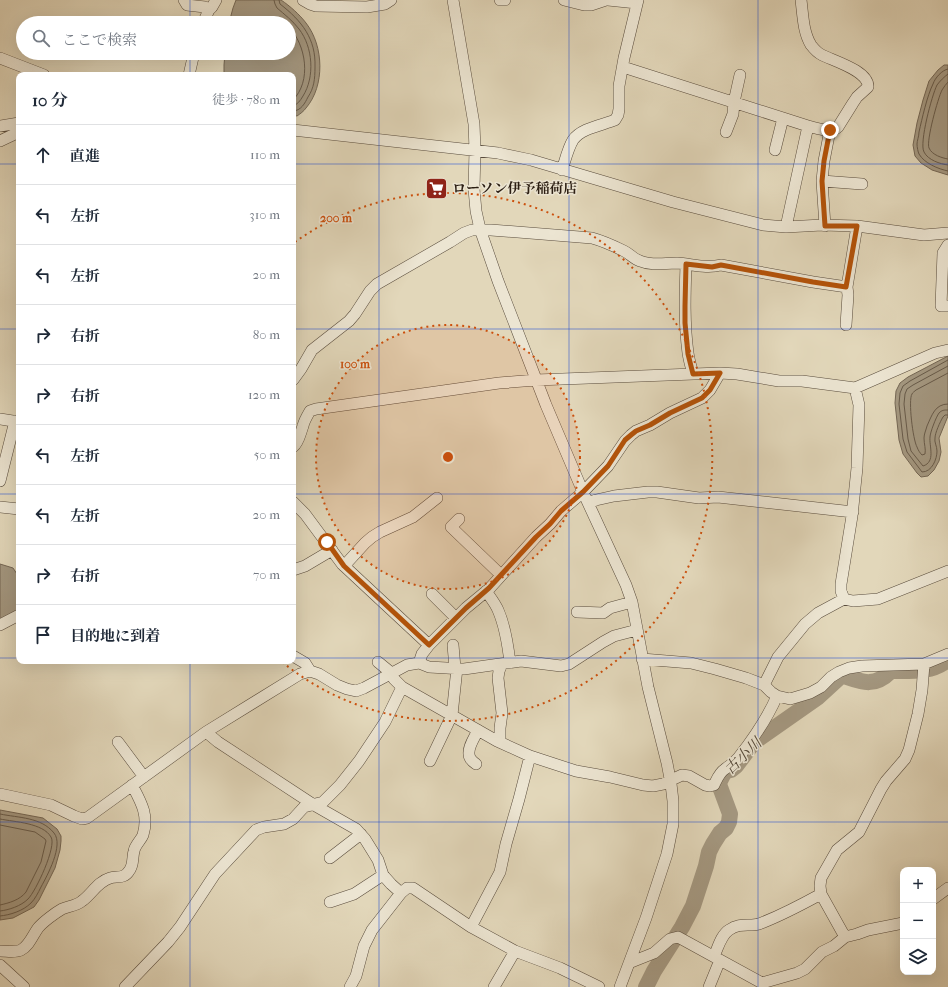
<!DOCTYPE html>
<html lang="ja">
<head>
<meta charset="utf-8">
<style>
	:root { --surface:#fff; --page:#f2f2f3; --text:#1f2937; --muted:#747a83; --line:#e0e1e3 }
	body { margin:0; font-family:"IM FELL French Canon","Noto Serif JP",serif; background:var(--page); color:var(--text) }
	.controls { position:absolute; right:12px; bottom:12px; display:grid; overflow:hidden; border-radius:8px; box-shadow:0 4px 16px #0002 }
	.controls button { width:36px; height:36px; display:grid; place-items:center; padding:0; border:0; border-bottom:1px solid var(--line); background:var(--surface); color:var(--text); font:20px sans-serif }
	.stop { position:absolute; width:12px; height:12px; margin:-9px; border:3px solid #b45309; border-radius:50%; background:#fff }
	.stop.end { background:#b45309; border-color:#fff; box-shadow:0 1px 4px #0008 }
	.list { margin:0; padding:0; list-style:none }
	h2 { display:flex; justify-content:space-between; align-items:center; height:52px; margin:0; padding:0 16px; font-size:17px }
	h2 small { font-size:13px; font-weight:400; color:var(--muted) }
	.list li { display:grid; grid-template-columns:26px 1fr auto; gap:12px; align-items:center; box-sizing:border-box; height:60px; padding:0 16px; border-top:1px solid var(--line) }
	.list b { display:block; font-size:15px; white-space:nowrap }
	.list em { font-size:13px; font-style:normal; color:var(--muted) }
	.icon { flex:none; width:22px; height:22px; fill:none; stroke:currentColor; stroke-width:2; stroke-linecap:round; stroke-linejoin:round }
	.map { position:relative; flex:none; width:948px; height:987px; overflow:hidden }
	.search { position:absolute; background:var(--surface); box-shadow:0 4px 16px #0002; left:16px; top:16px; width:280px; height:44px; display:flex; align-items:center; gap:10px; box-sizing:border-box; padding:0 14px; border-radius:22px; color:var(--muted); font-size:15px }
	.panel { position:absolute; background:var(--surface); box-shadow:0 4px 16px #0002; left:16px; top:72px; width:280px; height:592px; border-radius:8px }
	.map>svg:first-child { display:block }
	.water { fill:#a49881; stroke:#746755 }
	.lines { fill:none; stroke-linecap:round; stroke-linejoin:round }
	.shore { stroke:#685b4a; stroke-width:1 }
	.river { stroke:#a49881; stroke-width:16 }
	.minor-casing { stroke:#594c3d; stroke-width:12 }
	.minor { stroke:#ece5d2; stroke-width:11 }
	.route { stroke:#b45309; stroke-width:5 }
	.grid { fill:none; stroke:#1d4ed8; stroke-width:1; stroke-opacity:0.55 }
	.ring { fill:none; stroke:#cc500d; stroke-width:2; stroke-dasharray:2 4 }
	.labels { text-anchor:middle; stroke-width:3; stroke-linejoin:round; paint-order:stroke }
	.poi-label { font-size:14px; font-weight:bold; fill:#2b1e13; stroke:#ece5d2; text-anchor:start }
	.water-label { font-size:15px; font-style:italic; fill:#55493a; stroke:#ece5d2 }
	.centre { fill:#cc500d; stroke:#ece5d2; stroke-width:2 }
	.ring-label { font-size:12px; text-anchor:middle; font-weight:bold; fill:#cc500d; stroke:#ece5d2; stroke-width:3; stroke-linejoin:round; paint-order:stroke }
</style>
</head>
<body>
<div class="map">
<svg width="948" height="987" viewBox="0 0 948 987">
	<rect width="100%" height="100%" fill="#e2d7ba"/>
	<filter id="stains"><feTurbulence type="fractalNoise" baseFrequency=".005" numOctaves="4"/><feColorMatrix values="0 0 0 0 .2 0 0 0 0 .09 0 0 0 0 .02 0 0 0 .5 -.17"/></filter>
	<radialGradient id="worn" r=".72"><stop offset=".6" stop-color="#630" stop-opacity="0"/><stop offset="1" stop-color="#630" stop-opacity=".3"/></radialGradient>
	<!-- water -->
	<path class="water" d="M 236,0 L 281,0 C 290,6 300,15 306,23 C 324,46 325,86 306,108 C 304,111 300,114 297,116 L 293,115 L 293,75 L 224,75 L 224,65 L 225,53 L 289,53 L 289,23 L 229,23 L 233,8 Z
		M 944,65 L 948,65 L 948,175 L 932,170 L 921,163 L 915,156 L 913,145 L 917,123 L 923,100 L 929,81 L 938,70 Z
		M 948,356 L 948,416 L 939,438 L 941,452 L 939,461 L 934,470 L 928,476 L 921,477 L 917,473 L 903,454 L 899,440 L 895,403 L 896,391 L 900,383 L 908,377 Z
		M 0,564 L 13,568 L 19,577 L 19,610 L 0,621 Z
		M 0,810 L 43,818 L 57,829 L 61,836 L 61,841 L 60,850 L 55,868 L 39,900 L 34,907 L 13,918 L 0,920 Z"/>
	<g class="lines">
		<!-- shore -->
		<path class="shore" d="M 274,0 L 275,4 L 277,8 C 284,14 293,21 299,29 C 313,47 315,77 303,96 C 300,101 298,104 293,106
			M 279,0 L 280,4 C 302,21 316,39 315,67 C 315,79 314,88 308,97 C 305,103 301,111 293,111
			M 289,27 C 306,45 312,81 293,100
			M 948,69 C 942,70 935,78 933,84 C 927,96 922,119 919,132 C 919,136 917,141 917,144 C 917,147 918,152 919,154 C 924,163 938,169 948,171
			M 948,74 C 944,77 940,81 937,85 C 932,95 919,143 924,152 C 928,160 940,164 948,165
			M 948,82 C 946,84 944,87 942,90 C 938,98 926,141 929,148 C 932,155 942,158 948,159
			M 948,360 L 910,381 L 903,386 L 900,393 L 899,404 L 903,439 L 907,452 L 922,472 C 932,472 937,459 937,451 C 937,446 934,442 935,438 C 935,433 940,422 943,417 L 945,415 L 948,415
			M 948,366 L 913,385 L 907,389 L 905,394 L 904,404 L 908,439 L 911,451 L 923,466 C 936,462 929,446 930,437 C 930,433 936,417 939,413 C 942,410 944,410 948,410
			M 948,373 L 916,390 C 915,391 912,393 912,394 C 908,400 913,440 917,447 C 918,450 920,453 922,455 L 925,454 C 926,449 924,444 924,438 C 924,434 926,430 927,426 C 932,415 935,404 948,404
			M 0,814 C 19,818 41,817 54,833 C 64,845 47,876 41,887 C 38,893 35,899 31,903 C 23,911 10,915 0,916
			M 0,819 C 15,822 43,823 51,837 C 57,846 36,891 28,899 C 21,906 9,910 0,911
			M 0,825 L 35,832 L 45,839 L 46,841 L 41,862 L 26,892 C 20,900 9,903 0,905"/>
		<!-- river -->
		<path class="river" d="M 646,987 L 654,971 L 682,927 L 693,906 L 706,866 L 709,852 L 713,844 L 720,833 L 726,828 L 729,822 L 730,814 L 720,787 L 719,783 L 723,775 L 726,771 L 731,770 L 736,766 L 754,742 L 817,698 L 841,676 L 844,676 C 864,683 875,687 891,671 C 908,671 935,673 948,659"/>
		<defs>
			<path id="minor" d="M 184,0 L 187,5 L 205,7 L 209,10 L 212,7 L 216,0
				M 303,0 L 310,4 L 316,6 L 367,7 L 385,4 L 391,0
				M 453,0 L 474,124 L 475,150 L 474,189 L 476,211 L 480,229 L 498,281 L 546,405 L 583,492 L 626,585 L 632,602 L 648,687 L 667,763 L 671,784 L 673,801 L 673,824 L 667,854 L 646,918 L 620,987
				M 500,0 L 505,0
				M 564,0 L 584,5 L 591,5 L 606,0
				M 608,0 L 637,3
				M 801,0 C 803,15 803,32 811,45 C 814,49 818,53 822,55 C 834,61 869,71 868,87 L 857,97 L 853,103 L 838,127 C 831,134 817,128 808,126
				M 203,23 L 209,10
				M 0,58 L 44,75
				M 623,67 L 808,126 L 786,227
				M 189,75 L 194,53
				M 0,126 L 19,123
				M 293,130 L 498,153 L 531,160 L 673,202 L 763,225 L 786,227 L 822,225 L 857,226 L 924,235 L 948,233
				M 726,132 L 733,114 L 734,102 L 740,75
				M 0,141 L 19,132
				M 775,150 L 783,118
				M 562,170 C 565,161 568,148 573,140 C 581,128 603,125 615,120 L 618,115 L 619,109 L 619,86 L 624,58 L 638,0
				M 822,181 L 862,184
				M 825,226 L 822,181 L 824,161 L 830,130
				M 948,245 L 943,253 L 941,306 L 948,306
				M 686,264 C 685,294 684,323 688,353 C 689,360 691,367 693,374
				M 846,325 L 848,295 L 847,287 L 857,226
				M 293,380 L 301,369 L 312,350 L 349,321 L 355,314 L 370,291 L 377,284 L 450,242 L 464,233 L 472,230 L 491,230 L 592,238 C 603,241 614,246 624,251 C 630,254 634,259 640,261 C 652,266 664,263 677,263 C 692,264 706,269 721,265 L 813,282 L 847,287
				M 0,419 L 19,422
				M 293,447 C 299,442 300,434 303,426 C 304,421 307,416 310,411 L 316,409 L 450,390 L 499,383 L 536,380 L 720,373 L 737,374 L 779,381 L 802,381 L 855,388 L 935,353 L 948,350
				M 0,481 L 15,421
				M 293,502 L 305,514 L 342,564 L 429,645
				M 588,503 L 596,500 L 614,496 L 648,492 L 657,492 L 699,498 L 718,497 L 853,512
				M 0,507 L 19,509
				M 459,519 L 451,527 L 501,575
				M 344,566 L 365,543 L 372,537 L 380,532 L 413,517 L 437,498
				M 293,570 L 305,566 L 332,550
				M 486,591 C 490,597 495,603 498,610 C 505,626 508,645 510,663
				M 432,594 L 456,618
				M 844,599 L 841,591 L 841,584 L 852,516 L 857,468 L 859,405 L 855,388
				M 577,612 L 603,613 L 610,608 L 632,602
				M 0,625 L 19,615
				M 453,645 L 455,668
				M 293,656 L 305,663 L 310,671
				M 642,659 L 691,663 L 715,669 L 746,678 L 764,685 L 771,692 L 777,696 L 790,699 L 810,693 L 821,687 L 831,677 L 839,672 L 849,668 L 862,666 L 924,664 L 948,654
				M 378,662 L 389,671 L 394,679 L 402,687 L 497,741 L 530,756 L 519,799 L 506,844 L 500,872 L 471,927
				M 419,663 L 422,654 L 429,645 L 466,608 L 489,589 L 536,537 L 550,524 L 561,511 L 583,492 L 608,466 L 625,441 L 631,435 L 636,431 L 650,425 L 670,413 L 702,398 L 710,390 L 720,373
				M 764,685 L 778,657 L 805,624 L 818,613 L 844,599 L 853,601 L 878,599 L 948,571
				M 206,732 L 218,742 L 314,805 L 356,829 L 365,839 L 378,860 L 383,875 L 391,884 L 401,893
				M 118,742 L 144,777
				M 500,742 L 500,728 L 502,713 L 498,678 L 499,671 L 502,664
				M 530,756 L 576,771 L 610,777 L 643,785 L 653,786 L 663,784 L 682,775 L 689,776 L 705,785 L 710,786 L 714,785 C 717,779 719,773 725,769 C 730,765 734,763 739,757 C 753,739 768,717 777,696
				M 430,761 L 452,715 L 457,668
				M 476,764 C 473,762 469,759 469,754 C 468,746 475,737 478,730
				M 0,794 L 51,805 L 74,816 L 82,819 L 87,818 L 206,732 L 300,674 L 310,671 L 319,674 L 337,685 L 347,689 L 356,691 L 364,688 L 407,665 L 419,663 L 429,667 L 464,669 L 521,661 L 561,666 L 569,664 L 603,642 L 614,636 L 637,630
				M 330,858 L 361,834
				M 933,899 L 948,888
				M 330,902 L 354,894 L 383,875
				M 845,937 L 821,894 L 820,886 L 821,878 L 837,850 L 859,832 L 881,789 L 886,781 L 905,759 L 909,750 L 918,714 L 922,690 L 924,664
				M 0,951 C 7,951 15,953 21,950 C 29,946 33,935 38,928 C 43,922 55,913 62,909 C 69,906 76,906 82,901 C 92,894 97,882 110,878 C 117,876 124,879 129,871 C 134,865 132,858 134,851 C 135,845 141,840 143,835 C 149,815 141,802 132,785
				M 714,956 C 718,948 721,935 729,930 C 740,922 750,927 759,924 C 780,916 801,905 821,894
				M 629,963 L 654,953 L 670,939 L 678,937 L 762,983 L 797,973 L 805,969 L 822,952 L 834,946 L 845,937 L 857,934 L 868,930 L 903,923
				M 0,965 L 24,987
				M 125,987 L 168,942 L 180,927 L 215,874 L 256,830 L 264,827 L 284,824 L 293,819 L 304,807 L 323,802 L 340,785 L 359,761 L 385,722 L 402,687
				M 350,987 L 356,976 L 364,946 L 372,930 L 401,893 L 407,888 L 413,888 L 471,927 L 515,951 L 560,968 L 599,987
				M 494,987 L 515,951
				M 709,987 L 720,960"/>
		</defs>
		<!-- minor casing -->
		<use href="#minor" class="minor-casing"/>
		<!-- minor -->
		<use href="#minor" class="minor"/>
	</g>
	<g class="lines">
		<!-- route -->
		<path class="route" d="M 327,542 L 344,566 L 429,645 L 466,608 L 489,588 L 536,537 L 550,524 L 561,511 L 583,492 L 608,466 L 625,440 L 631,435 L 636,431 L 650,425 L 670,413 L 702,398 L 710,390 L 720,373 L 693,374 L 688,354 L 685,323 L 685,306 L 686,264 L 712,267 L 721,265 L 813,282 L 846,287 L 857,226 L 825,226 L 822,181 L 824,161 L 830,130"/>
	</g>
	<!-- grid -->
	<path class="grid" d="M 190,0 L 190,23M 379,0 L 379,987M 569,0 L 569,987M 758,0 L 758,987M 190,53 L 190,75M 0,164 L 19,164M 293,164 L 948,164M 0,329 L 19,329M 293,329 L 948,329M 0,494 L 19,494M 293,494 L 948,494M 0,658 L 19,658M 293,658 L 948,658M 190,661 L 190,987M 0,822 L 948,822"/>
	<!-- distance rings -->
	<circle cx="448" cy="457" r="132" fill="#cc500d" fill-opacity=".12"/>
	<g class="ring">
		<circle cx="448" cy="457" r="132"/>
		<path d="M295 242A264 264 0 1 1 282 662"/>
	</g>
	<!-- icons -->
	<defs>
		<symbol id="supermarket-square" viewBox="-11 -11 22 22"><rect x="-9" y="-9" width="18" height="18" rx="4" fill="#8f2418" stroke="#ece5d2"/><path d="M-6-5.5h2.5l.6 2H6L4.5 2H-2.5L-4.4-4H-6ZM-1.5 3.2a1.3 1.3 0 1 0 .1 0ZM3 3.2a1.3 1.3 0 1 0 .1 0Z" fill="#fff"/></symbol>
	</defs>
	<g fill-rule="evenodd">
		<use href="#supermarket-square" x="424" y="176" width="25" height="25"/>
	</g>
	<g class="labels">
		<!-- poi labels -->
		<g class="poi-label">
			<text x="452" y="193">ローソン伊予稲荷店</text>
		</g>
		<!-- water labels -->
		<g class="water-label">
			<text transform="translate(743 756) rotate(-44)" y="5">古小川</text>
		</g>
	</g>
	<circle cx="448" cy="457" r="6" class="centre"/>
	<g class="ring-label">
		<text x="336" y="222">200 m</text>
		<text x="355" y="368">100 m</text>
	</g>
	<rect width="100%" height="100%" filter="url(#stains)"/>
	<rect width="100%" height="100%" fill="url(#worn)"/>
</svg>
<div class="controls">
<button>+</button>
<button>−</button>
<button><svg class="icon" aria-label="layers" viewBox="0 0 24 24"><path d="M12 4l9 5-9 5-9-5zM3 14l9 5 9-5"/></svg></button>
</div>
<div class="stop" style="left:327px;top:542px"></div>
<div class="stop end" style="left:830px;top:130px"></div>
<div class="search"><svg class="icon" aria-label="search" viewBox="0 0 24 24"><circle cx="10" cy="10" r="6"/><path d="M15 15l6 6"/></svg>ここで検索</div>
<section class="panel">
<h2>10 分<small>徒歩 · 780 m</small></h2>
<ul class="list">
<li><svg class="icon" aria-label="ahead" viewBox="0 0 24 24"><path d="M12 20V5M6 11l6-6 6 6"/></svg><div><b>直進</b></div><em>110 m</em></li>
<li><svg class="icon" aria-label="left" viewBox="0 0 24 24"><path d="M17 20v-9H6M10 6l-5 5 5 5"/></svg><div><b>左折</b></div><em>310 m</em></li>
<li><svg class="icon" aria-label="left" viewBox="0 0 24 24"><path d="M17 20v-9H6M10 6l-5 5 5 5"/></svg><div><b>左折</b></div><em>20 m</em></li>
<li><svg class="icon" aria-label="right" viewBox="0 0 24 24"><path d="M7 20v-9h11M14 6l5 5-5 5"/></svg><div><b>右折</b></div><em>80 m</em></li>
<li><svg class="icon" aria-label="right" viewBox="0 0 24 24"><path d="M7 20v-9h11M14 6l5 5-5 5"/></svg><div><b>右折</b></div><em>120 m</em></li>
<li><svg class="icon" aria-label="left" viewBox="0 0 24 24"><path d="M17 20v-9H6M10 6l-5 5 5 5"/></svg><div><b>左折</b></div><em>50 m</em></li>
<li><svg class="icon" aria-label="left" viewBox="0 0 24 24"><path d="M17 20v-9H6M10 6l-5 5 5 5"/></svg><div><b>左折</b></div><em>20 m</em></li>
<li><svg class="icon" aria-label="right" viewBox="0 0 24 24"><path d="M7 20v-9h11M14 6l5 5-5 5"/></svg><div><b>右折</b></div><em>70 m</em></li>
<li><svg class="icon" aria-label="arrive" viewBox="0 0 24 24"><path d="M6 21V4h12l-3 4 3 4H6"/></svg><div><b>目的地に到着</b></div></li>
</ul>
</section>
</div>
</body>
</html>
